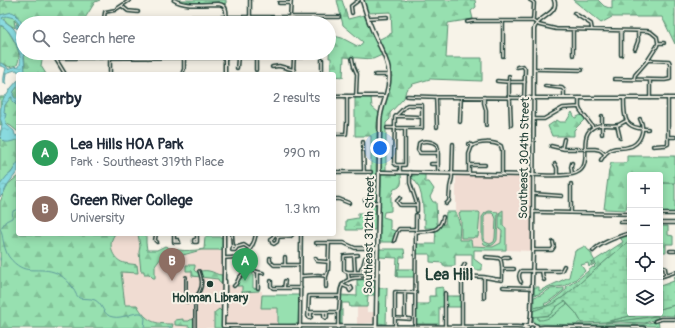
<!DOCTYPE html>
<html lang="en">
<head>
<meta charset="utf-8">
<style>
	:root { --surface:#fff; --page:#f2f2f3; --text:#1f2937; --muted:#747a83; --line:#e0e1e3; --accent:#0b8043 }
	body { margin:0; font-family:Pangolin,sans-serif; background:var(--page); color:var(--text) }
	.controls { position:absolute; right:12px; bottom:12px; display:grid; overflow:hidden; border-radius:4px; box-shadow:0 2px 10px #0003 }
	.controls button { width:36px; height:36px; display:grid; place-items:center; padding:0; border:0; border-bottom:1px solid var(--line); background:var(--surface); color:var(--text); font:20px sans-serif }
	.you { position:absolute; left:380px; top:148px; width:14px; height:14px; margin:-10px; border:3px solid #fff; border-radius:50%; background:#1a73e8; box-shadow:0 0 0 6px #1a73e833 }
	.badge { display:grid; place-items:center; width:26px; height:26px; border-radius:50%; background:var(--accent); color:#fff; font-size:13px; font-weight:700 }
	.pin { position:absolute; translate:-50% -33px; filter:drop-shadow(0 1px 2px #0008) }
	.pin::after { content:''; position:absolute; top:21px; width:14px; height:12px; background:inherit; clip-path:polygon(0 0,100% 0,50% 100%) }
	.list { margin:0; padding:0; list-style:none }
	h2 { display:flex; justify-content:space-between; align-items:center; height:52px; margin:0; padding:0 16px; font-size:17px }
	h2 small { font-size:13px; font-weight:400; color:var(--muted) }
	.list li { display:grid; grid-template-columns:26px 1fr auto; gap:12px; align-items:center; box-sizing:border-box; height:56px; padding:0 16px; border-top:1px solid var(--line) }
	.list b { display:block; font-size:15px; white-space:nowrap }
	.list p { margin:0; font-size:13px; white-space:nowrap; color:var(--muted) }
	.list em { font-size:13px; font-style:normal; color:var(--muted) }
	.icon { flex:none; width:22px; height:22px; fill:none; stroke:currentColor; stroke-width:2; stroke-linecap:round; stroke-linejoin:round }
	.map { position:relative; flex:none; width:675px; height:328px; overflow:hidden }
	.search { position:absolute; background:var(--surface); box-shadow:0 2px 10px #0003; left:16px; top:16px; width:320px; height:44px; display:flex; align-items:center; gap:10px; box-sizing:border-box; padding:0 14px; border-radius:22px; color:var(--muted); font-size:15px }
	.panel { position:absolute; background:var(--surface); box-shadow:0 2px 10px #0003; left:16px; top:72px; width:320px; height:164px; border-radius:4px }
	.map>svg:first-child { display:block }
	.built { fill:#f0dcd2 }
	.green { fill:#97e0b0; stroke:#5b8e72; fill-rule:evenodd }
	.forest { fill:url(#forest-firs); stroke:#5b8e72 }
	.wetland { fill:url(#wetland-marsh); stroke:#5b8e72 }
	.water { fill:url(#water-ripples); stroke:#5f9b9b; fill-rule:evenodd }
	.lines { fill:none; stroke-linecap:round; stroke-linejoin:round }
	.stream { stroke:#5f9b9b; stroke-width:1 }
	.pedestrian-casing { stroke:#1f3d34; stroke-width:4 }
	.minor-casing { stroke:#1f3d34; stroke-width:4.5 }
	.tertiary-casing { stroke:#1f3d34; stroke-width:5 }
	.secondary-casing { stroke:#1f3d34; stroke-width:5.5 }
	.pedestrian { stroke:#f7f3e8; stroke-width:1 }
	.minor { stroke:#f7f3e8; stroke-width:1.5 }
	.tertiary { stroke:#f7f3e8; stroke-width:2 }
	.secondary { stroke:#f7f3e8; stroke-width:2.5 }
	.poi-dot { fill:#1f3d34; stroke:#f7f3e8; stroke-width:1.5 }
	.labels { text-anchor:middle; stroke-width:4; stroke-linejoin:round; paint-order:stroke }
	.street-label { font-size:12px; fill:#1f3d34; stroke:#f7f3e8 }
	.poi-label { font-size:12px; font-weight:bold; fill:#1f3d34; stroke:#f7f3e8 }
	.district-label { font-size:16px; font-weight:bold; fill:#1f3d34; stroke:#f7f3e8 }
</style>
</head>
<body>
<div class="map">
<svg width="675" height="328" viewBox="0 0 675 328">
	<defs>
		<pattern id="forest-firs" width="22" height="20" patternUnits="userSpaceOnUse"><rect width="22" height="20" fill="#97e0b0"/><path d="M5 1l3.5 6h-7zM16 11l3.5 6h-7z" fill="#82c198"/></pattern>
		<pattern id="wetland-marsh" width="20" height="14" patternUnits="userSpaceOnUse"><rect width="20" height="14" fill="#97e0b0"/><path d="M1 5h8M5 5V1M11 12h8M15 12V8" fill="none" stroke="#82c198"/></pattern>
		<pattern id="water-ripples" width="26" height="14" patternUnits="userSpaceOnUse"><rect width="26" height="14" fill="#89dadf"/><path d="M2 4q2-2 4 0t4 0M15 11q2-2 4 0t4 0" fill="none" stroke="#76bcc0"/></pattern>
	</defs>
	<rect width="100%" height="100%" fill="#f7f3e8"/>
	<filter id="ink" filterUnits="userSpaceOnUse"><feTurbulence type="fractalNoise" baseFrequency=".025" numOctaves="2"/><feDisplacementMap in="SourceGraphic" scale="8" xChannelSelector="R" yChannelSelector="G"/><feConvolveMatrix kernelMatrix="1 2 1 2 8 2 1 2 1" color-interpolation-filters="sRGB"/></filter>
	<g filter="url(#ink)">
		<!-- built -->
		<path class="built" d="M 456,175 L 532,176 L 531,251 L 506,250 L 506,228 L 503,226 L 503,211 L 501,243 L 493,247 L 472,246 L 471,240 L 459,240 L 460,225 L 456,212 Z
			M 115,234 L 121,234 L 122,235 L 124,234 L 138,234 L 141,246 L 139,252 L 141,271 L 144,271 L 155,277 L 155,266 L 164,254 L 165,253 L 173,253 L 177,255 L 189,254 L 201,250 L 224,250 L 222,284 L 232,285 L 233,287 L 235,289 L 237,288 L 237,286 L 242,286 L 242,292 L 262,291 L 262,308 L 278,308 L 278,325 L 240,324 L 239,328 L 172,328 L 172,324 L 160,324 L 155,323 L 149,320 L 144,315 L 137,305 L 125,305 L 121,272 L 137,265 L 122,262 L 114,255 L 111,250 L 111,244 L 113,238 Z
			M 357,307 L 367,307 L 367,312 L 375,312 L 374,323 L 357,324 Z"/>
		<!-- green -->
		<path class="green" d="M 265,18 L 304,18 L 304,23 L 264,23 Z
			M 660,183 L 675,183 L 675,214 L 660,214 Z
			M 489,211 L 498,212 L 497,240 C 494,246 490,247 484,244 L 482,239 L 482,217 L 485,213 ZM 487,213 L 492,213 L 495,216 L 496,219 L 495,238 L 494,242 L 490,244 L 485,242 L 484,238 L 484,217 Z
			M 460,212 L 479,212 L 480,213 L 478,237 L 474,237 L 473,238 L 461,238 L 461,221 L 459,213 Z
			M 585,246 L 588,250 L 590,251 L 590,253 L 592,254 L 592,256 L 596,263 L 591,266 L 594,262 L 591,263 L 592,263 L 589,267 L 588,263 L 581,265 L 585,271 L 576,279 L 564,286 L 549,288 L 539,294 L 534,295 L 534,287 L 539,287 L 539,291 L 569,277 L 575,251 Z
			M 397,269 L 415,269 L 415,277 L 397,277 Z
			M 247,270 L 249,270 L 253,271 L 253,288 L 259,289 L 259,291 L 242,292 L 242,286 L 237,286 C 238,279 242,275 247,270 Z
			M 379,288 L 387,288 L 386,324 L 378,323 Z
			M 563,288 L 564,288 L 564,290 L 547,303 L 545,303 L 544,306 L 534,308 L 534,297 L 541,295 L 550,289 Z
			M 262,295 L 299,295 L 298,324 L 278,325 L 278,308 L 261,308 Z
			M 567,304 L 576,313 L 582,323 L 578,323 L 577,325 L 537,324 L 534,323 L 533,317 L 538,316 L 538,320 L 553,316 L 560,309 Z
			M 653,316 L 658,316 L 658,318 L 645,323 L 620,322 L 605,323 Z
			M 658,321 L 659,326 L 578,325 L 581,324 L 644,324 Z"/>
		<!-- forest -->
		<path class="forest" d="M 0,0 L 100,0 L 95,2 L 82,23 L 23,23 L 23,40 C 21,33 20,26 14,20 L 15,26 L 15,28 L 7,23 L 5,20 L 0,20 Z
			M 179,0 L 226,0 L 226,4 L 218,2 L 196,3 Z
			M 337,0 L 342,0 L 348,19 L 364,15 L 382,55 L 373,59 L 344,57 L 343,77 L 334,76 L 334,74 L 331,74 L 331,58 L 329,58 L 330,35 L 342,38 L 359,47 L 363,42 L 343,25 Z
			M 363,0 L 404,0 L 405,1 L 406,0 L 475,0 L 476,7 L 471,11 L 473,19 L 448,23 L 446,58 L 482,58 L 482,81 L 430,79 L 413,84 L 406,90 L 404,98 L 390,113 L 390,119 L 386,123 L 386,170 L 381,170 L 380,169 L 381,117 L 389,89 L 390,75 L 388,65 L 378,40 L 392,33 L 391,12 L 367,13 Z
			M 573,0 L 598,0 L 604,6 L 612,9 L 612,0 L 675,0 L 675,44 L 662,17 L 612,17 L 601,23 Z
			M 0,24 L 2,25 L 1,26 L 6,28 C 13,39 23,52 17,65 L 9,67 L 4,64 L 0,66 Z
			M 24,53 L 43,53 L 41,66 L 46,74 L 24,74 L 25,63 Z
			M 18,86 L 18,132 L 11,126 L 5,123 L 0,125 L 0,97 L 12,97 L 14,90 Z
			M 355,97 L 371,97 L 372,107 L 379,113 L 377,123 L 375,230 L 346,230 L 346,220 L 358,218 L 358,213 L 367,213 L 368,191 L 371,191 L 371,136 L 355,136 Z
			M 572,112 L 575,118 L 581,115 L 585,119 L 574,130 L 574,136 L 552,136 L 548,126 L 557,120 L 560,122 L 566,122 Z
			M 2,130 L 14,136 L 18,140 L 18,164 L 0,186 L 0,131 Z
			M 627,156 L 675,156 L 675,183 L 660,183 L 660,175 L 630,175 L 630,186 L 626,210 L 604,209 L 609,170 L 611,163 L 627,163 Z
			M 382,173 L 401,173 C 401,181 404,187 394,189 L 391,196 L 391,211 L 384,212 L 383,217 L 390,219 L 390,229 L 395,231 L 394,238 L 392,242 L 379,242 L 381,174 Z
			M 413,173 L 425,173 L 425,182 L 429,182 L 434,189 L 430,197 L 433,202 L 436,202 L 437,224 L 445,224 L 446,212 L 456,212 L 460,225 L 459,240 L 471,240 L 472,246 L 493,247 L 501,243 L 502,231 L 499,229 L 499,213 L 503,210 L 503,226 L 506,228 L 506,250 L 474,250 L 474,259 L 482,265 L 482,270 L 472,270 L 472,254 L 455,254 L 455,266 L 443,266 L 443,263 L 430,262 L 430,254 L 417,254 L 417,244 L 435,244 L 436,228 L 425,228 L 425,219 L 423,219 C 424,207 422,184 411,177 L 411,174 Z
			M 18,176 L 18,234 L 115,234 C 107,244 112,259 124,263 C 129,264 133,264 137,265 L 138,273 L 121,272 L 125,305 L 137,305 C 147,322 154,324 173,324 L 172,328 L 0,328 L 0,202 L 7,185 Z
			M 661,226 L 668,226 L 668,235 L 673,236 L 673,244 L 666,244 L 666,252 L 662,252 L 662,244 L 660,244 L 660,227 Z
			M 138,234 L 146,234 L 146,243 L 147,250 L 157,250 L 165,246 C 175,252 193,251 204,249 L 205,237 L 224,237 L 224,250 L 201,250 L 183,255 L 182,257 C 175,256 172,251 164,254 L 155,266 L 155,278 L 153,278 L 149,274 L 144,274 L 144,271 L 141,271 L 139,252 L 140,246 Z
			M 630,235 L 630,240 L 566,295 L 553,304 L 533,311 L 534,308 L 547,305 L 567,289 L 566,287 L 577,280 L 593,267 L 594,268 L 595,267 L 594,266 L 596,264 L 594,261 L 623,242 L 620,237 Z
			M 379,249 L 404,249 L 405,257 L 400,257 L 399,269 L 397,269 L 397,277 L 396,276 L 397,258 L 379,257 Z
			M 186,265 L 195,265 L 195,267 L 194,270 L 196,272 C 200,271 205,270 209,271 C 215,272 216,275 222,275 L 222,284 L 220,283 L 218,279 L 192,276 L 192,271 L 186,271 Z
			M 375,279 L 376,295 L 368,295 L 367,307 L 350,307 L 349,303 L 342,303 L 342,324 L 340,324 L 341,295 L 357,296 L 357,280 Z
			M 443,287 L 443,296 L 461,296 L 461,307 L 439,307 L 439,324 L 416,324 L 416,304 L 429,304 L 429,296 L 435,296 L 435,288 Z
			M 564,301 L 565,301 L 567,304 C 558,310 551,321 538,320 L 538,316 L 550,315 L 556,307 Z
			M 675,305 L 675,316 C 669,316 662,315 656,316 C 634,319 612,323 590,322 L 605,322 L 642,313 L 660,313 L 660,309 L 667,307 Z
			M 219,309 L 222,312 L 222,328 L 214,328 L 214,313 Z
			M 183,319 L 183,321 L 189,321 L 190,320 L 194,319 L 194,328 L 190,328 L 189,326 L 175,325 L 175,320 Z"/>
		<!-- wetland -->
		<path class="wetland" d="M 630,240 L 630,281 L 629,287 L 630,288 L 630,313 L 642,313 L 605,322 L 582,323 L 576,313 L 565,301 L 556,307 L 550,315 L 533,317 L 533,311 L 553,304 L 566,295 Z
			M 675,276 L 675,305 L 667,307 L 660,309 L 660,286 L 674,281 L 674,277 Z"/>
		<!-- water -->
		<path class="water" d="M 12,12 L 14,13 L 17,16 L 20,20 L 22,24 L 20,31 L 23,41 L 25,72 L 24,74 L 21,74 L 21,70 L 18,72 L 17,70 C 13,70 10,72 6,73 L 5,82 L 6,84 L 4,83 C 3,77 5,73 6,68 L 2,66 L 0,66 L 0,63 C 3,63 7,66 8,69 L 14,67 L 19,66 C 24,58 14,38 8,31 C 6,28 3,26 0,25 L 0,15 ZM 6,16 L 14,18 L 19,24 L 19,28 L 17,24 L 16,24 L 16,28 L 17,29 L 18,27 L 20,37 L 18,35 L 19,34 L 19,31 L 17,34 C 16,32 15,30 14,29 C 10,24 5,23 2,18 Z
			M 18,80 L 18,86 L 14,91 L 13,95 L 15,98 L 18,98 L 18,101 L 15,101 L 17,106 L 12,101 L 12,97 L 11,97 L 5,105 L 4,112 L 6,114 L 5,118 L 7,125 L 14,131 L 15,135 L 18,136 L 18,140 C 14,140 10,143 5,142 L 0,137 L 2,124 L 0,118 L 1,116 C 0,109 1,102 5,96 L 7,95 L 11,88 Z
			M 18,162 L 18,171 L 8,184 L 3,194 L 0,197 L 0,185 L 7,176 L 11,173 Z"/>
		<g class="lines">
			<!-- stream -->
			<path class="stream" d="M 1,228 L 6,221 L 12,218 L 13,211 L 18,209
				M 0,229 C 3,233 2,236 3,240 C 4,245 6,253 9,257 C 25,277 35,266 54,272 C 60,274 67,280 71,285 C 74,289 75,294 79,298 C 84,299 90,298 95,300 C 103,304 103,316 113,317 C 122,319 133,312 141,313 L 145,318 L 144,328
				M 0,258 L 0,260
				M 168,328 L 171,326"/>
			<defs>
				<path id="pedestrian" d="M 186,277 L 186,301 L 187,302 L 195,302
					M 195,328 L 195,299 C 196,295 199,294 200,290 C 203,284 201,276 199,271"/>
				<path id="minor" d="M 530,0 L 532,1 L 534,3 L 533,20
					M 279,3 L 291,3
					M 122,6 L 128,11 L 138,12
					M 352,13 L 351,6 L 359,0
					M 574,13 L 591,24 L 592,30
					M 184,17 L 339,17
					M 250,17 L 250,0
					M 290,17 L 291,0
					M 104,18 L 105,12 L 115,10 L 130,0
					M 368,18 L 387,17
					M 533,21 L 539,25 L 556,29 L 647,31 L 651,32 L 657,37 L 658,43 L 657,46 L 648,60 L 635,75 L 634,79
					M 467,22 L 473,21 L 533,21
					M 312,23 L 312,17
					M 621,31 L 621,55
					M 658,43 L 664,43
					M 635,49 L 638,41 L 638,31
					M 573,55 L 573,31
					M 54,56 L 65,74
					M 503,56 L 503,21
					M 148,58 L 148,53
					M 352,58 L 354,67 L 357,74 L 356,96
					M 57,60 L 60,58 L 65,58 L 303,57
					M 272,67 L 279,66 L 294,70
					M 517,67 L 523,66 L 525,69 L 524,98
					M 237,68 L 238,57
					M 534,69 L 582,70
					M 256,70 L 256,57
					M 110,74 L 110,58
					M 182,74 L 184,69 L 184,53
					M 293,74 L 294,57
					M 322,74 L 322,59
					M 375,75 L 389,75
					M 509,76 L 509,97 L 510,99 L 511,125
					M 614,79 L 665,80 L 670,79 L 670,64 L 669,61 L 648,60
					M 497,81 L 509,82
					M 511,82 L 525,82
					M 545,86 L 562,88 L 564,90 L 564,98
					M 407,96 L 436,97 L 533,98
					M 436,97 L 437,127
					M 484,97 L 484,103 L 486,110 L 486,125
					M 579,98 L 579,107 L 580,110 L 593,127
					M 624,98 C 624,119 624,129 648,129
					M 650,98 L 650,80
					M 396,116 L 422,117
					M 602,116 L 602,134
					M 534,119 L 544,119 L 563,108 L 579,107
					M 460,122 L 461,98
					M 617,125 L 620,138
					M 387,128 L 422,128 L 422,105 L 407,105 L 395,117 L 394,163 L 396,165 L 405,165 L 405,128
					M 334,134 L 346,134 L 347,122 L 347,96
					M 670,137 L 675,137
					M 363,142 L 364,172
					M 468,144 L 470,144 L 473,146
					M 551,146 L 564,149 L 595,149 L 600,150 L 605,154
					M 653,146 L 666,145 L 668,144 L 668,98
					M 562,148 L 564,139
					M 601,160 C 604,155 607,151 612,149 C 617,147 623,149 628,147 C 640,145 646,130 640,119
					M 431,164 L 438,164
					M 555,164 L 557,168 L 557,175
					M 469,165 L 485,165
					M 334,172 L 371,172
					M 400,172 L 400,165
					M 410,172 L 410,183 L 417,204 L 417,211
					M 438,173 L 438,149 L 437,145 C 433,141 423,140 419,143 L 418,150 L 420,153 L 438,153
					M 469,173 L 469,154 L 472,146 C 479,142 493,141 501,146 L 502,150 L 502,174
					M 572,173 L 571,167 L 572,163
					M 533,175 C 544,175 567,177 576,173 C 594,166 578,140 591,129 C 599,122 609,127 618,125 C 621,124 623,122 626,121
					M 534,194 L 562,196
					M 400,198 L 397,201 L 400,205 L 417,205
					M 334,199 L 339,199 L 349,203
					M 365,200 L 367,203 L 378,202
					M 446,204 L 449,201 L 450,187 L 452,178 L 453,144
					M 533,212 L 630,214
					M 571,212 L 571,184
					M 660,214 L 675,214
					M 620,222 L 630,222
					M 660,223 L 675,223
					M 416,232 C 430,230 439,234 443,217
					M 156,234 L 155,240 L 157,242
					M 197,234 L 197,239
					M 232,234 L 233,246 L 232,250 L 235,250 L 237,247
					M 275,234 L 278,237 L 277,242 L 274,244 L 272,243 L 271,240 Z
					M 278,237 L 291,236 L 293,234
					M 197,239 L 197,242 L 194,242 L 194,240 Z
					M 174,240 L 178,240 L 179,242 L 174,242 Z
					M 174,240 L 174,234
					M 394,241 L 397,232 L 399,229 L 416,229
					M 316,243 L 344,243 L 355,248 L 378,248
					M 233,246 L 237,247 L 244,245 L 250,249
					M 533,250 L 552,250 L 554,247 L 553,242
					M 593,251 C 600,243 620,236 630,233
					M 670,251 L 675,251
					M 241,256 C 248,267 250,271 263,273
					M 354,256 L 355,272
					M 224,258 C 243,258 252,254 256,234
					M 270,258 L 270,261 L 274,265 L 300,265
					M 315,258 L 317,261 L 328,262
					M 501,259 L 504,257 L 509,257
					M 285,265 L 285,257
					M 660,265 L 665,268 L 666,274
					M 502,269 L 514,269
					M 542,271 L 543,278 L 544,280
					M 348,272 L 369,272 L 369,271 L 370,270 L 369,264 L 370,257 L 367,256 L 365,258 L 363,266 L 361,268 L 361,272
					M 301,276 L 318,275 L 326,276
					M 462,276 L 484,277 L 495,279 L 502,280 C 502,275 503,262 500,259 C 497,257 490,258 486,257
					M 660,277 L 675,272
					M 349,279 L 348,272 L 345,271 L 344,270 L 344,256 L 358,255
					M 271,281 L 271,286 L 273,288 L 301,288
					M 521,282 C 519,279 518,274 521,271 L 559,271 L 562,270 L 564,266
					M 342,285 L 349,288
					M 234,286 L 236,284 L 239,278 L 248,268
					M 326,287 L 326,277 L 328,271 L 329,243
					M 351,287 L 352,289 L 350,291 L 349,289 Z
					M 503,287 L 532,288
					M 258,288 L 258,273
					M 284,288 L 285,281
					M 340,295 C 340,273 362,278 377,278
					M 484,298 L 484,277
					M 308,312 L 338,312
					M 311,312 L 311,317 L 309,318 L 308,316 L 309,296 L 340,296 L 339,310 L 338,312 L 338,328
					M 324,312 L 324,317 L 326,318 L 327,317 L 327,312
					M 395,318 L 410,319
					M 405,318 L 405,292
					M 655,321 L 661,319 L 675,319
					M 395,326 L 395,292 L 416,293
					M 415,326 L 416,215
					M 445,327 L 445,293
					M 462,327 L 462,269 L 465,264
					M 300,328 L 301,234"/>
				<path id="tertiary" d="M 174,0 C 185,7 205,4 218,4 C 229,5 226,15 226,23
					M 225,74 L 225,53
					M 334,96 L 385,96
					M 534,98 L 675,98
					M 379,172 L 533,175
					M 224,273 L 223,326 L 517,327 L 528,328
					M 224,273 L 224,234
					M 225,281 L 225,315
					M 530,324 L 531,314 L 533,250 L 534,29 C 536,17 560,14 554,0
					M 524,326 L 532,324 L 537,326
					M 535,328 L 544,327 L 644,328"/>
				<path id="secondary" d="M 362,0 C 365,10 368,20 372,29 C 378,44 390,62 389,78 C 389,93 381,105 380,120 L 376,328"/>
			</defs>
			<!-- pedestrian casing -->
			<use href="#pedestrian" class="pedestrian-casing"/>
			<!-- minor casing -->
			<use href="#minor" class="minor-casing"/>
			<!-- tertiary casing -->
			<use href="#tertiary" class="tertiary-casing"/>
			<!-- secondary casing -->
			<use href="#secondary" class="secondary-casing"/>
			<!-- pedestrian -->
			<use href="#pedestrian" class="pedestrian"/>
			<!-- minor -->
			<use href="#minor" class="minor"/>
			<!-- tertiary -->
			<use href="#tertiary" class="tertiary"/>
			<!-- secondary -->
			<use href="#secondary" class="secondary"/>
		</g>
	</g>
	<!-- markers -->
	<circle class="poi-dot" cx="210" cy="284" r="4"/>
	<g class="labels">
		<!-- street labels -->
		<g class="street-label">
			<text transform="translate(524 158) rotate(-89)" y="4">Southeast 304th Street</text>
			<text transform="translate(369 235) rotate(-89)" y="4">Southeast 312th Street</text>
		</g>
		<!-- poi labels -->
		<g class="poi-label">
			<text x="210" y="302">Holman Library</text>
		</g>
		<!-- district labels -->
		<g class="district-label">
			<text x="449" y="280">Lea Hill</text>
		</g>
	</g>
</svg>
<div class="controls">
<button>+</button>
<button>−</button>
<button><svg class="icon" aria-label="locate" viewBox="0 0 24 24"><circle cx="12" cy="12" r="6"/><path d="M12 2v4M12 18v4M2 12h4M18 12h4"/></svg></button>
<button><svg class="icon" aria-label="layers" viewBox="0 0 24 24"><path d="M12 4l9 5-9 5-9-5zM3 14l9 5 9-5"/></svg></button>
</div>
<div class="you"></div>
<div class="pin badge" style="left:245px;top:281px;background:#2e9e5b">A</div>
<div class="pin badge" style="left:172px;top:281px;background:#8d6e63">B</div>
<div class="search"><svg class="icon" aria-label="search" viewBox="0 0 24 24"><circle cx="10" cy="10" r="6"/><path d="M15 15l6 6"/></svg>Search here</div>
<section class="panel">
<h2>Nearby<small>2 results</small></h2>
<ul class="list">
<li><span class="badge" style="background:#2e9e5b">A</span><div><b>Lea Hills HOA Park</b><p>Park · Southeast 319th Place</p></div><em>990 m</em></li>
<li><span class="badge" style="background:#8d6e63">B</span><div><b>Green River College</b><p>University</p></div><em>1.3 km</em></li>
</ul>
</section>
</div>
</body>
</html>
